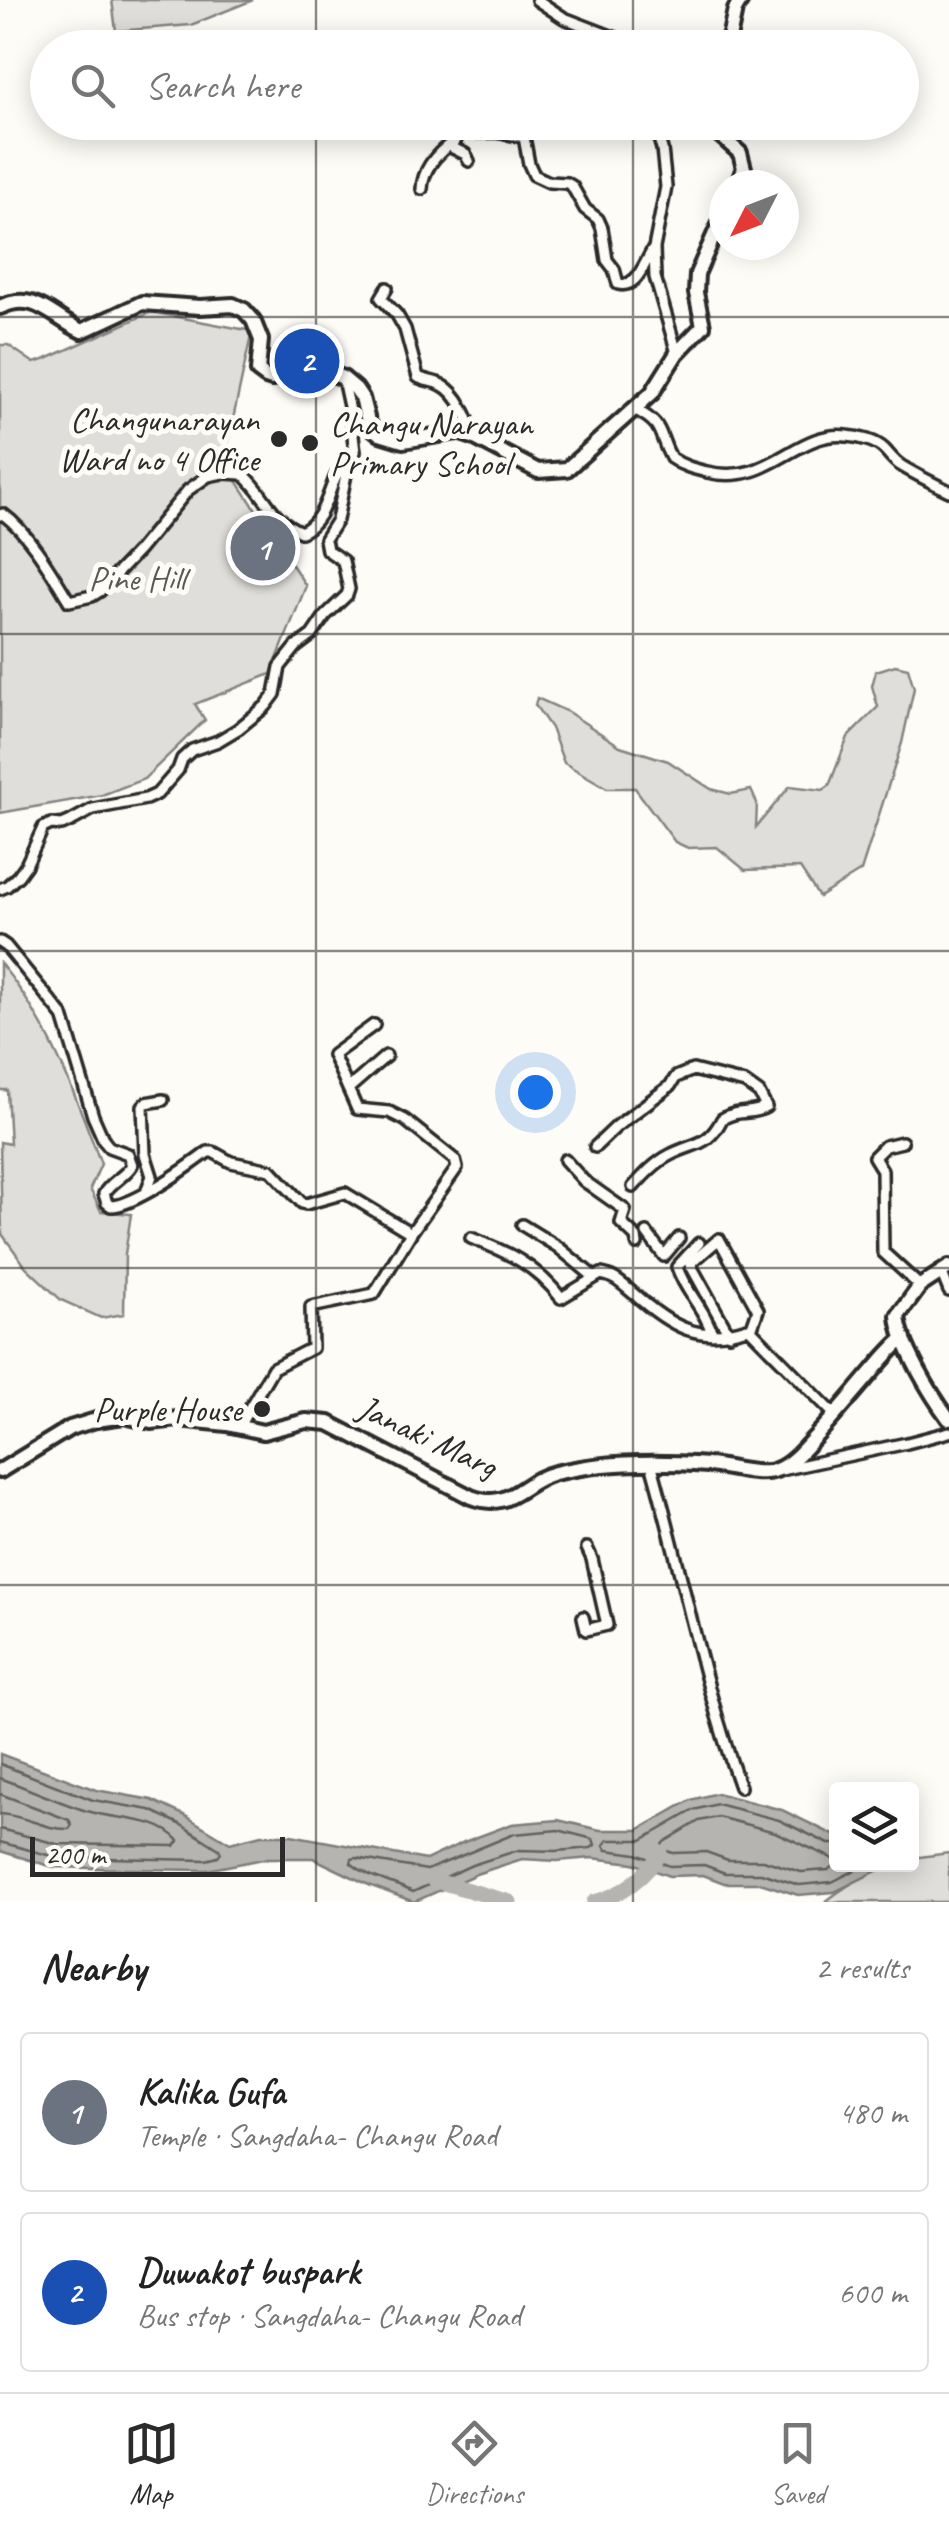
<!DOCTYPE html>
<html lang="en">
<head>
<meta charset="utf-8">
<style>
	:root { --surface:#fff; --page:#f2f2f2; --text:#222; --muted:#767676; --line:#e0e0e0; --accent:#2b2b2b }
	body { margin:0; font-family:Caveat,sans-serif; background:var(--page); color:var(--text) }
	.controls { position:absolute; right:30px; bottom:30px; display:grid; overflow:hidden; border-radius:10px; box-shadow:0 5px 25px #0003 }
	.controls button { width:90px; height:90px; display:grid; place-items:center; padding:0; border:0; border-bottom:2px solid var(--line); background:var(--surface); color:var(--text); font:50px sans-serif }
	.compass { position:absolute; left:709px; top:170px; width:90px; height:90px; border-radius:50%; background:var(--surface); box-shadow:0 5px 25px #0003; rotate:228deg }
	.scale { position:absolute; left:30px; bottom:25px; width:255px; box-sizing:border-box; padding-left:10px; border:5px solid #2b2b2b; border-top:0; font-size:28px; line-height:35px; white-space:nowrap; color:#2b2b2b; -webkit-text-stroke:8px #fdfcf7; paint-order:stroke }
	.you { position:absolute; left:535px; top:1092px; width:35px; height:35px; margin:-25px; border:8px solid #fff; border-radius:50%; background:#1a73e8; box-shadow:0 0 0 15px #1a73e833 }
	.badge { display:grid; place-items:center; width:65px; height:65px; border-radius:50%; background:var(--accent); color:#fff; font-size:32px; font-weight:700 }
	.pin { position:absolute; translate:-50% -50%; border:5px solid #fff; box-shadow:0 2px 10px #0006 }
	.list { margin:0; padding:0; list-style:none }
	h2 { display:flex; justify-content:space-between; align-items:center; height:130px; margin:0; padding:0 40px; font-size:42px }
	h2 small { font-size:32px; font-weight:400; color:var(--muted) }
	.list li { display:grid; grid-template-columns:65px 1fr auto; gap:30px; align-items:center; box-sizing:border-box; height:160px; margin:0 20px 20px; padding:0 20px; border:2px solid var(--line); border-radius:10px }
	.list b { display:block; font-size:38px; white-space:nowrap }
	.list p { margin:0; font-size:32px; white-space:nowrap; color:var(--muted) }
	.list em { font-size:32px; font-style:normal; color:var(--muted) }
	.icon { flex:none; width:55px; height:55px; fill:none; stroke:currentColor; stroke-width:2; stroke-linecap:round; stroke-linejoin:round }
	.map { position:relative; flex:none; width:949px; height:1902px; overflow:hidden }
	.search { position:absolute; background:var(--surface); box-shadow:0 5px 25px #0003; left:30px; right:30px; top:30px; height:110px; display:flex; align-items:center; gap:25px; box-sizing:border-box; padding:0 35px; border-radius:55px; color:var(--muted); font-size:38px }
	.sheet { height:490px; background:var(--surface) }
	nav { display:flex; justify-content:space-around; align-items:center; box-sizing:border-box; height:140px; border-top:2px solid var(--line); background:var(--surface); font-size:28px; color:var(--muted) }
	nav a { display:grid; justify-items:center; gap:5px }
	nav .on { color:var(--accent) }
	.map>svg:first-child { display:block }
	.green { fill:#dfdeda; stroke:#858482; stroke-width:2.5 }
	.water { fill:#b5b4b1; stroke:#7e7d7b; stroke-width:2.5 }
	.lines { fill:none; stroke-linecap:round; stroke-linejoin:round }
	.shore { stroke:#626261; stroke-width:2.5 }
	.river { stroke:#b5b4b1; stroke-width:15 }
	.street-casing { stroke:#2b2b2b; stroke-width:16 }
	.secondary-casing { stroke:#2b2b2b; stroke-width:20 }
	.street { stroke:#fdfcf7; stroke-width:9 }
	.secondary { stroke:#fdfcf7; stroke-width:12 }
	.grid { fill:none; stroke:#2b2b2b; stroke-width:2.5; stroke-opacity:0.55 }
	.poi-dot { fill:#2b2b2b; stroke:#fdfcf7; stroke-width:4 }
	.labels { text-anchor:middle; stroke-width:10; stroke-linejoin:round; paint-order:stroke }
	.poi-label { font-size:35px; fill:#2b2b2b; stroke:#fdfcf7; text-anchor:end }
	.park-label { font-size:35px; fill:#585857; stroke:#fdfcf7 }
	.street-label { font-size:35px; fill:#2b2b2b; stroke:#fdfcf7 }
</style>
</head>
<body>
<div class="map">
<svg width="949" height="1902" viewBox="0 0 949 1902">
	<rect width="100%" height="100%" fill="#fdfcf7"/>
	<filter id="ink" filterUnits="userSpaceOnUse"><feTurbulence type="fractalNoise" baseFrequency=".01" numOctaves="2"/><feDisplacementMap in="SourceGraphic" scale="20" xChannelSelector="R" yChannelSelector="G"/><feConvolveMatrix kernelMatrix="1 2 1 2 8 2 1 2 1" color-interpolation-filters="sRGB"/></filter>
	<g filter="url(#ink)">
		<!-- green -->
		<path class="green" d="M 112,0 L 253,0 L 191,25 L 116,31 Z
			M 151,312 L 252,331 L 224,461 L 306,586 L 271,674 L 195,704 L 205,720 L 144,779 L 102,795 L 0,813 L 0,345 L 8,345 L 34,363 L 44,360 Z
			M 895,665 L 908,668 L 914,688 L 902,743 L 861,871 L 819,897 L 800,868 L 745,870 L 717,847 L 688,848 L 675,842 L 635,788 L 607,788 L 564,763 L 551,728 L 535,705 L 537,698 L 568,712 L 620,746 L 668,761 L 711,789 L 731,794 L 751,790 L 757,803 L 756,827 L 790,786 L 823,790 L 829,786 L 848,737 L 878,707 L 872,686 L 876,671 Z
			M 0,963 C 49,1022 75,1094 101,1164 L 90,1189 L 101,1211 L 131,1214 L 125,1254 L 124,1314 L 101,1318 L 61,1300 L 26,1267 L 2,1234 L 0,1142 L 10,1144 L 7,1090 L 0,1090 Z
			M 949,1853 L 949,1902 L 825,1902 C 852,1881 877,1865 912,1864 L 912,1858 Z"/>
		<!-- water -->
		<path class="water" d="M 0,1754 L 96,1790 L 152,1800 L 184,1815 L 230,1843 L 261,1835 L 291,1835 L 426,1860 L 464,1842 L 512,1824 L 558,1820 L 600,1830 L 638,1830 L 691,1800 L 717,1793 L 782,1810 L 836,1836 L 836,1864 L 889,1865 L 834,1892 L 798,1895 L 760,1883 L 724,1883 L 703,1875 L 669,1876 L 633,1863 L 592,1858 L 557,1861 L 522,1859 L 476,1874 L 414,1902 L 369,1885 L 313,1858 L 268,1858 L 207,1870 L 129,1869 L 53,1867 L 0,1851 Z"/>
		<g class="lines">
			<!-- shore -->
			<path class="shore" d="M 0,1764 L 93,1800 L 150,1810 L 180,1824 L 219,1849 L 221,1853 L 218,1857 L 206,1860 L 55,1857 L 0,1842
				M 0,1778 C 30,1789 60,1803 90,1812 C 118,1820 160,1817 179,1841 L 175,1846 L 57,1844 L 0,1829
				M 0,1794 L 69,1820 L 72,1825 L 69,1829 C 45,1830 24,1815 0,1814
				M 558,1830 L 593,1839 L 595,1845 L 591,1848 L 557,1851 L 519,1850 L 472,1865 L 413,1892 C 393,1882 368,1878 351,1863 L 352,1859 L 356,1858 L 427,1870 L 514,1834 Z
				M 836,1844 L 829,1844 L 779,1820 L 717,1804 L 694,1810 L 642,1840 L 608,1840 L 604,1845 L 607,1850 L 636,1854 L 670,1866 L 704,1865 L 725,1873 L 761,1873 L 799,1885 L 832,1882 L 867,1864
				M 836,1860 L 775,1832 L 718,1817 L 699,1821 L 664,1842 L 661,1846 L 664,1850 L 673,1853 L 706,1852 L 728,1860 L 763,1860 L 801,1872 L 828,1870 L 837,1864"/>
			<!-- river -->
			<path class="river" d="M 433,1880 L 510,1902
				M 594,1902 C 620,1896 648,1876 660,1852"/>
			<defs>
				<path id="street" d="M 537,0 L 564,18 L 629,43 L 631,48
					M 654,122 L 662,149 L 666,187 L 654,248 L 655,277 L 677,353
					M 469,161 L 465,154 L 453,148 L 454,141 L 461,133 L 496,132 L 524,137 L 529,164 L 534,175 L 549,182 L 567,183 L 572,186 L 585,209 L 598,219 L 602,228 L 607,260 L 614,269 L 618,284 C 638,289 644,262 654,248
					M 422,189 C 423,168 437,153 454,141
					M 387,288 L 381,298 L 397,315 L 405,329 L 418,377 C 425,381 435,381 442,385 C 458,393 470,420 473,437
					M 636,410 C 666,426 657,433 671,458 C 682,466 694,469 707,472 C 771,487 795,430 847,436 C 859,437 876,441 884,449 C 890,455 893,460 900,465 C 916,475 933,483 949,491
					M 0,515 L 3,514 C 29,533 52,573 69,601 L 92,596 L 100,591 L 139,550 L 188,490 L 208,476 L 223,473 L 243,474 C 267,495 270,519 301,532 C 322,523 327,497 335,478 C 339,468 348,460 355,452 L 350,411 L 343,379
					M 0,889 L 7,886 L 18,876 L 26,865 L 43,828 L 51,824 L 62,825 L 71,821 L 93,809 L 146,799 L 157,794 L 178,770 L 182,759 L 192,750 L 218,741 L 238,729 L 266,706 L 275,694 L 280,667 L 296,647 L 312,635 L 325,616 L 347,595 L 349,589 L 343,561 L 327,550 L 325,539 L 337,520 L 349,459
					M 0,942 L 6,946 L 63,1016 L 93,1116 L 104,1141 L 109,1147 L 128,1154 L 132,1165 C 125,1177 110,1182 104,1194 L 107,1203 L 111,1206 C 134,1206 188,1167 208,1152 L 213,1152 L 231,1162 L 271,1170 L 302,1203 L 306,1204 L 345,1193 L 411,1233
					M 348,1089 L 386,1056
					M 902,1142 L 885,1146 L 874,1157 L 882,1170 L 883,1252 L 920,1286
					M 595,1147 L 617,1126 L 670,1086 L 676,1077 L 693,1070 L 745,1083 L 759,1093 L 766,1107 C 750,1116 740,1108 722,1119 C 708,1147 695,1142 670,1155 C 656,1162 644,1175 633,1187
					M 565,1160 L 584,1181 L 625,1210 L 621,1223 L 636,1237 L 637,1244
					M 147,1189 L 152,1176 L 145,1154 L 143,1106 L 146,1103 L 163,1100
					M 522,1225 L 558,1247 L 594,1277
					M 647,1233 L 664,1256 L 679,1238
					M 471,1238 C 510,1253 535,1265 561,1298 L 601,1274 C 615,1276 623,1285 634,1294 C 670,1326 699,1344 747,1328 L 751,1330 L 836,1416
					M 699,1243 L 677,1267 C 685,1292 706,1310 712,1334
					M 941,1271 L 949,1291
					M 729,1334 L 690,1264 L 719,1239 L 758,1310 L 751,1330
					M 239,1426 L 273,1368 L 312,1348 L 311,1307 L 374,1294 L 411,1233 L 457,1168 L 455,1160 L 405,1120 L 389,1112 L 357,1109 L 333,1055 L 374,1025
					M 651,1463 C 682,1571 702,1682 740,1787
					M 781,1470 L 907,1443 L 949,1432
					M 583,1617 L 586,1630 L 607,1625 L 592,1559 L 587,1548"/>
				<path id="secondary" d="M 727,48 L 735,10 L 741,0
					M 710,122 L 712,128 L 740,153 L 744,168 L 737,185
					M 0,307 C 36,290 52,318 82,331 L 142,303 L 200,307 L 233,305 L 244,310 L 253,320 L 261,340 L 258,371 L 266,377 L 272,379 L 309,369 L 321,369 L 343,378 L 356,389 L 362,398 L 369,425 L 380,434 L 403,441 L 458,432 L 473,437 L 538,471 L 567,469 L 652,393 L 677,353 L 703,326 L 696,293 L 697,274 L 724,213
					M 949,1267 L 920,1286 L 898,1316 C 900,1344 932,1396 949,1419
					M 0,1471 L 70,1428 L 96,1420 L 124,1416 L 151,1422 L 178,1419 L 227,1424 L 263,1432 L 306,1421 L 329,1423 L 471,1497 C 511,1512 521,1481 555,1473 C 604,1461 658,1461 708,1465 C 726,1466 759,1477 776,1470 C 790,1465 802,1451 811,1441 C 833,1419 852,1395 872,1372 C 882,1360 892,1348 904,1338"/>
			</defs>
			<!-- street casing -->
			<use href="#street" class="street-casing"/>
			<!-- secondary casing -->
			<use href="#secondary" class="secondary-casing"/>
			<!-- street -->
			<use href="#street" class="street"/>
			<!-- secondary -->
			<use href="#secondary" class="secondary"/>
		</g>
	</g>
	<!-- grid -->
	<path class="grid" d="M 316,0 L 316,48M 633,0 L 633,48M 316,122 L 316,1902M 633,122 L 633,1902M 0,317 L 949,317M 0,634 L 949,634M 0,951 L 949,951M 0,1268 L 949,1268M 0,1585 L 949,1585"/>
	<!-- markers -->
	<g class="poi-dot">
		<circle cx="279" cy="439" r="10"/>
		<circle cx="310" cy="443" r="10"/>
		<circle cx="262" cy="1409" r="10"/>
	</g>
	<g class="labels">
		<!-- poi labels -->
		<g class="poi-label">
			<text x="259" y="431">Changunarayan<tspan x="259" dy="40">Ward no 4 Office</tspan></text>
			<text x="330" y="435" text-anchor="start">Changu Narayan<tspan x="330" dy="40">Primary School</tspan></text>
			<text x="242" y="1421">Purple House</text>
		</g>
		<!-- park labels -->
		<g class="park-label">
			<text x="137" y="590">Pine Hill</text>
		</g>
		<!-- street labels -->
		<g class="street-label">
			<text transform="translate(428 1436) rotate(25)" y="12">Janaki Marg</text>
		</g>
	</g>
</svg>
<div class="controls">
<button><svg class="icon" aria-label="layers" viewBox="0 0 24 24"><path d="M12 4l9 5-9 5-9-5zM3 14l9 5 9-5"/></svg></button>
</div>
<svg class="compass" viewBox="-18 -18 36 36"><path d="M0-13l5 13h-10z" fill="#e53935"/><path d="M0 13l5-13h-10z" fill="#767676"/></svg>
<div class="scale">200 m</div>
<div class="you"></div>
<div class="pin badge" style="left:263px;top:548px;background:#6b7280">1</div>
<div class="pin badge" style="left:307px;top:361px;background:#1a4fb4">2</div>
<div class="search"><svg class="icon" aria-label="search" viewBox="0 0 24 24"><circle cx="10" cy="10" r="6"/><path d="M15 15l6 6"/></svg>Search here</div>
</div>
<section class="sheet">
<h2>Nearby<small>2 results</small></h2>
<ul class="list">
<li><span class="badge" style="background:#6b7280">1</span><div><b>Kalika Gufa</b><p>Temple · Sangdaha- Changu Road</p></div><em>480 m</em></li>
<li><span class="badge" style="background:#1a4fb4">2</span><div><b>Duwakot buspark</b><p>Bus stop · Sangdaha- Changu Road</p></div><em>600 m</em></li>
</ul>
</section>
<nav>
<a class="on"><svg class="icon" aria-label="map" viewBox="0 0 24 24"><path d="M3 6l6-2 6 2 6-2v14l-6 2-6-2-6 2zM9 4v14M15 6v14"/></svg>Map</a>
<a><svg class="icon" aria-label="directions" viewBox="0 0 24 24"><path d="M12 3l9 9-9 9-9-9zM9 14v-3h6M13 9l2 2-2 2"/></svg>Directions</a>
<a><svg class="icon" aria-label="saved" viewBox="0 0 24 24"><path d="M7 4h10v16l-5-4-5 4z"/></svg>Saved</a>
</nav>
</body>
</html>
